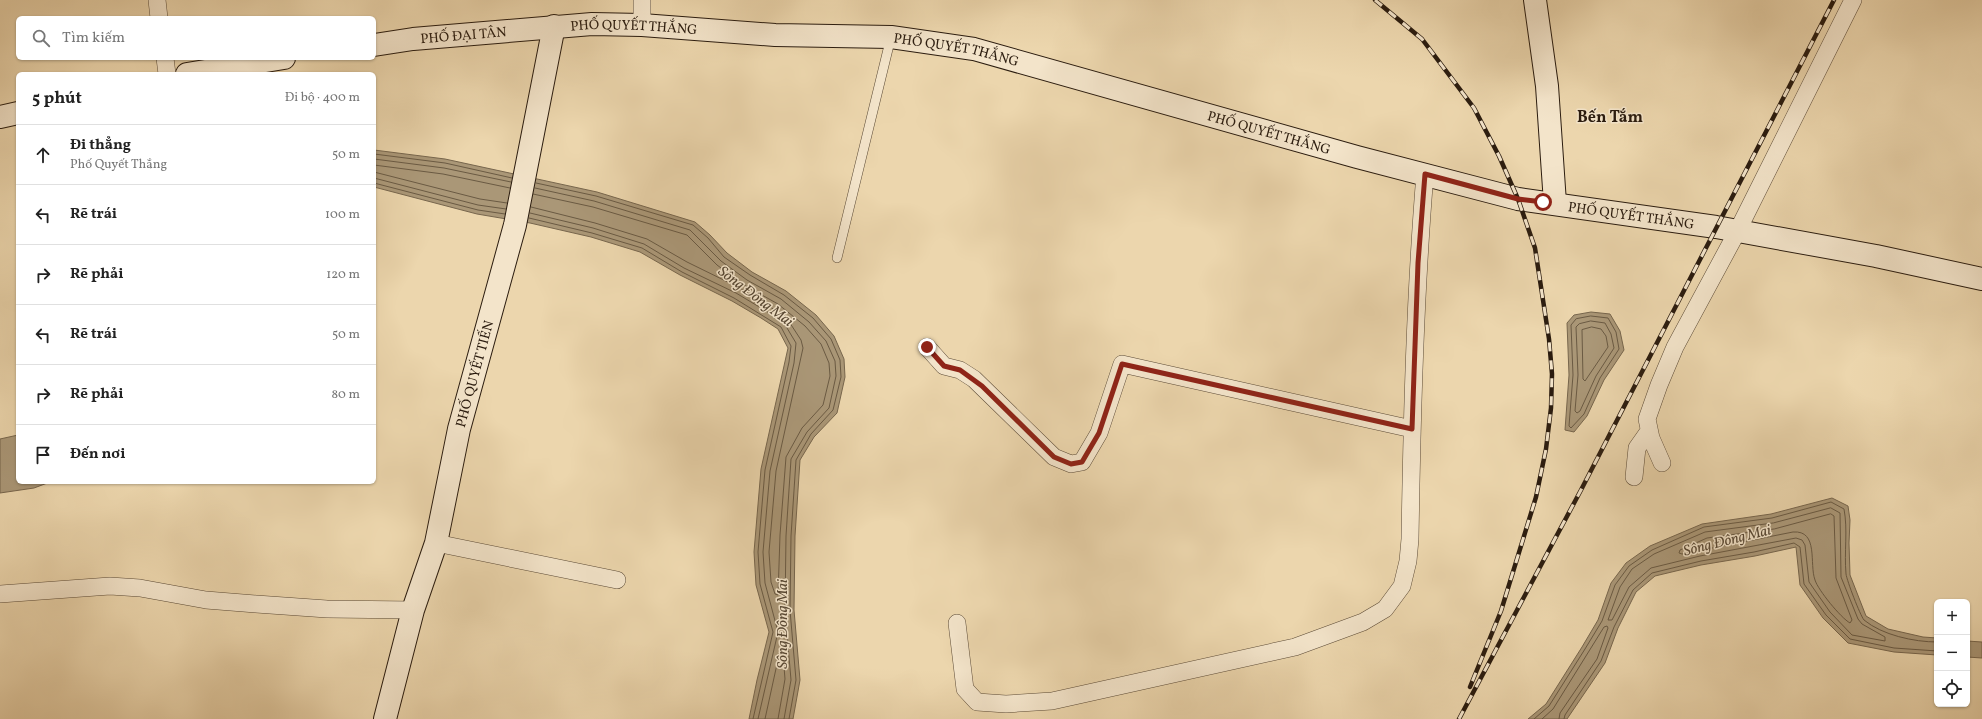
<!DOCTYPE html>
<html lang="vi">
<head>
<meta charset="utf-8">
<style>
	:root { --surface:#fff; --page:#f2f2f2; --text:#222; --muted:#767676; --line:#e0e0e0 }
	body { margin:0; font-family:Vollkorn,serif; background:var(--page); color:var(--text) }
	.controls { position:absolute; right:12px; bottom:12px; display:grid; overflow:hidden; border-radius:6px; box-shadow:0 1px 3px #0004 }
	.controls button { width:36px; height:36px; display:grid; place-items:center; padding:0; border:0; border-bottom:1px solid var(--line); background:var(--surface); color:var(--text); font:20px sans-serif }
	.stop { position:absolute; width:12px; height:12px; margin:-9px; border:3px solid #8f2418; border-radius:50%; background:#fff }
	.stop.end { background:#8f2418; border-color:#fff; box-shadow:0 1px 4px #0008 }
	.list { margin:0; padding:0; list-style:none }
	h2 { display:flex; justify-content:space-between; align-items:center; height:52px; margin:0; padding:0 16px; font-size:17px }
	h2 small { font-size:13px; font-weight:400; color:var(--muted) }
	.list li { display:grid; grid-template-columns:26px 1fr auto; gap:12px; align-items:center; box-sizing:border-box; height:60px; padding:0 16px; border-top:1px solid var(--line) }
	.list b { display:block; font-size:15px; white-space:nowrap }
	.list p { margin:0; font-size:13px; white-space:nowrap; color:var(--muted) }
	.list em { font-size:13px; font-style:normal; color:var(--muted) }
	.icon { flex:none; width:22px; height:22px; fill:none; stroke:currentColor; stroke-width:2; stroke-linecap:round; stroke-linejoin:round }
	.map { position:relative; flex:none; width:1982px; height:719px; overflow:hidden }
	.search { position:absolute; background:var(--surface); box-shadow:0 1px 3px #0004; left:16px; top:16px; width:360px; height:44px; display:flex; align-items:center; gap:10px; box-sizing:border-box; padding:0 14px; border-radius:6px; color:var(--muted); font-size:15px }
	.panel { position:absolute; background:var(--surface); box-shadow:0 1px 3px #0004; left:16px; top:72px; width:360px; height:412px; border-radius:6px }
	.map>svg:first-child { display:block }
	.water { fill:#aa9777; stroke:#77664d }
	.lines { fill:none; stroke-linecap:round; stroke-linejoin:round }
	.shore { stroke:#6a5a43; stroke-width:1 }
	.lane-casing { stroke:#5b4a36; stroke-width:10 }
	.street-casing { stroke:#5b4a36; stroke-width:18 }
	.secondary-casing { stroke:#2b1c0f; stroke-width:24 }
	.lane { stroke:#f3e4ca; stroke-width:9 }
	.street { stroke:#f3e4ca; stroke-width:17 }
	.secondary { stroke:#f3e4ca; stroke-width:22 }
	.rail-casing { stroke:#2b1c0f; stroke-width:4.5 }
	.rail { stroke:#f3e4ca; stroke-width:3; stroke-dasharray:9; stroke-linecap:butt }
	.route { stroke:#8f2418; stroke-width:5 }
	.labels { text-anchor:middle; stroke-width:3; stroke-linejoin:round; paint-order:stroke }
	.street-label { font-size:14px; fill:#2b1c0f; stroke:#f3e4ca }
	.water-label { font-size:15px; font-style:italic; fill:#574733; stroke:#f3e4ca }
	.quarter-label { font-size:16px; font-weight:bold; fill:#2b1c0f; stroke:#f3e4ca }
</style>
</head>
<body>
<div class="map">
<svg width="1982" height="719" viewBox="0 0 1982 719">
	<rect width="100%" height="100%" fill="#ecd6ad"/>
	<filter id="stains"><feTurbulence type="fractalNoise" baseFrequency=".005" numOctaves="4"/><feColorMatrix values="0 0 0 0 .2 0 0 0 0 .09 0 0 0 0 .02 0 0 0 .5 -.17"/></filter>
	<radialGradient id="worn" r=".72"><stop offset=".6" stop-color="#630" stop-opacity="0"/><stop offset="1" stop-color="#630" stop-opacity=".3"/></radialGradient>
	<!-- water -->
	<path class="water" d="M 374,150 L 445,159 L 597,192 L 695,222 L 710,235 L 727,253 L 752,272 L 786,291 L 816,315 L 834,336 L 844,359 L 845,377 L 837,413 L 814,437 L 800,460 L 795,536 L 794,610 L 800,680 L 793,719 L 749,719 L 757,680 L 769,632 L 756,585 L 754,552 L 761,469 L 788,348 L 778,329 L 761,318 L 732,301 L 680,275 L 640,252 L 591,237 L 530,223 L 477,214 L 374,187 Z
		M 1591,312 L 1610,314 L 1620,331 L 1624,350 L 1604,380 L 1587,416 L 1574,432 L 1565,430 L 1569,375 L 1567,323 L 1574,315 Z
		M 18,435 L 18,482 L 50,482 L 34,488 L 0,493 L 0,439 Z
		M 1832,498 L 1848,506 L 1850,520 L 1849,543 L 1850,575 L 1866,616 L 1888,629 L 1923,637 L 1937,638 L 1937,655 L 1894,652 L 1848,643 L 1823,618 L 1800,585 L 1796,547 L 1755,556 L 1701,565 L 1655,576 L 1636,592 L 1618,628 L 1605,663 L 1567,719 L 1528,719 L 1546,704 L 1582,647 L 1598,620 L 1611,583 L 1626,563 L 1650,546 L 1702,524 L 1771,514 Z
		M 1967,641 L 1982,642 L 1982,658 L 1967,657 Z"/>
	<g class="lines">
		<!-- shore -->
		<path class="shore" d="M 374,154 L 445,163 L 512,178
			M 374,159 L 444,168 L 511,182
			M 374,165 L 443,174 L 510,188
			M 374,172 L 480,199 L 507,203
			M 374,178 L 478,205 L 506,209
			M 374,183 L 478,210 L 505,214
			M 536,183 L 596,196 L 693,225 L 708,238 L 724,257 L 750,275 L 784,295 L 813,318 L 831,339 L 840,360 L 841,377 L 833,410 L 811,434 L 796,460 L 791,536 L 790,610 L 796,680 L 789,719
			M 535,188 L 594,201 L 690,230 L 721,261 L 747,280 L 781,299 L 809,322 L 826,341 L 835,361 L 836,376 L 829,408 L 807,432 L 791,459 L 786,536 L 785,610 L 791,680 L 784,719
			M 531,207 L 595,223 L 647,239 L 687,262 L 740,288 L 786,317 L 801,340 L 803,348 L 776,471 L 769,552 L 771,582 L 775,594 L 778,595 L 780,535 L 786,457 L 802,428 L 823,405 L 830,376 L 829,363 L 821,344 L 805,326 L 778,304 L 744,285 L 717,265 L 687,235 L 593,207 L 533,194
			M 530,213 L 593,228 L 644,244 L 684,268 L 736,293 L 766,311 L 784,323 L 796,343 L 794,363 L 770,471 L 763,552 L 765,583 L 778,632 L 758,719
			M 529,218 L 592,233 L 642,248 L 682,272 L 734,298 L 781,327 L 791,346 L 789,362 L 765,470 L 758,552 L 760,584 L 773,632 L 753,719
			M 1591,316 L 1608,318 L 1616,332 L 1619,349 L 1600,378 L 1584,414 L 1571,428 L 1569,426 L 1573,375 L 1571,325 L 1576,319 Z
			M 1591,321 L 1605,323 L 1611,334 L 1614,348 L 1596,376 L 1580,411 L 1577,413 L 1575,411 L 1578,375 L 1576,327 L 1579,324 Z
			M 1592,327 L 1601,329 L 1606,336 L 1608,347 L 1585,381 L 1583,379 L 1582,330 Z
			M 1831,508 L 1840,513 L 1841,577 L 1858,619 L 1862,624 L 1885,637 L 1885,641 L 1852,635 L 1830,612 L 1809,582 L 1805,545 L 1802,540 L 1796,538 L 1700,556 L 1651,568 L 1629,587 L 1612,620 L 1608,620 L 1620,587 L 1632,569 L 1654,554 L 1705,532 L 1773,523 Z
			M 1831,514 L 1834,516 L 1836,578 L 1852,620 L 1850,623 C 1841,618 1818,590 1815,580 C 1809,564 1819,530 1793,532 L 1682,554 L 1679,553 L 1680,550 L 1707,538 L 1774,529 Z
			M 765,719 L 779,655 L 781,653 L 783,655 L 785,679 L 778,719
			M 1534,719 L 1549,706 L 1585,649 L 1602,621 L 1615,585 L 1629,566 L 1652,550 L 1704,527 L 1772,518 L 1831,502 L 1844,509 C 1848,530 1844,552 1846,574 C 1847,581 1860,615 1864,620 C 1882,635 1914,642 1937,642
			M 1542,719 L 1553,709 L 1604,627 L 1607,626 L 1608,628 L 1597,659 L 1560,713 L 1559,719
			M 1564,719 L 1565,715 L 1601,661 L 1614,627 L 1633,590 L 1652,573 L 1701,561 L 1754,552 L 1794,543 L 1800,547 L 1804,584 L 1826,615 L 1850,639 L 1894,648 L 1937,651"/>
		<defs>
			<path id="lane" d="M 837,258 L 891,37"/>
			<path id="street" d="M 157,0 L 159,18
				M 642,25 L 642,0
				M 165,58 L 167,74
				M 927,347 L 944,366 L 960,370 L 974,379 L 1054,457 L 1071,464 L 1082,462 L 1099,433 L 1122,364 L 1412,429
				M 1662,463 L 1651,438 L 1647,419 L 1659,385 L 1675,347 L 1737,232 L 1853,0
				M 1634,477 L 1637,448 L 1649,431
				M 436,543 L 617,580
				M 0,594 L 110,586 L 140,588 L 206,600 L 256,604 L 327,609 L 413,610
				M 957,623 L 965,689 L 977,702 L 1006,704 L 1052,701 L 1295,647 L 1363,622 L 1385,609 L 1402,586 L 1408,561 L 1410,539 C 1412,417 1415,296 1425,174"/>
			<g id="secondary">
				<path d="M 1535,0 L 1547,86 L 1555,203"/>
				<path id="s1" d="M 374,45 L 413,39 L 592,24 L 642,25 L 775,35 L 891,37 L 974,49 L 1357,157 L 1518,199 L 1716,227 L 1876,256 L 1982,279"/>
				<path d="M 187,74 L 284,58"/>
				<path d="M 0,117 L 18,113"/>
				<path id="s2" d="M 385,719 L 413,610 L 436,543 L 459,429 L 515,225 L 554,26"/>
			</g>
		</defs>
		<!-- lane casing -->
		<use href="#lane" class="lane-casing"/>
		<!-- street casing -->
		<use href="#street" class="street-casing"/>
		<!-- secondary casing -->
		<use href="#secondary" class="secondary-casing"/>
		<!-- lane -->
		<use href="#lane" class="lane"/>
		<!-- street -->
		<use href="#street" class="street"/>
		<!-- secondary -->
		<use href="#secondary" class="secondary"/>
		<defs>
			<path id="rail" d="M 1375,0 L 1422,39 L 1474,108 L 1499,156 L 1518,199 L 1535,248 L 1549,339 L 1552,374 L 1551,408 L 1546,449 L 1536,497 L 1501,611 L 1470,687
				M 1459,719 L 1581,490 L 1834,0"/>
		</defs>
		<!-- rail casing -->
		<use href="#rail" class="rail-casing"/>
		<!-- rail -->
		<use href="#rail" class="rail"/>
	</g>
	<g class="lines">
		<!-- route -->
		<path class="route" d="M 927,347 L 944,366 L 960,370 L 982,386 L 1054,457 L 1071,464 L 1082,462 L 1099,433 L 1122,364 L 1412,429 L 1418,263 L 1425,174 L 1518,199 L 1543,202"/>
	</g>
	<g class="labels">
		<!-- street labels -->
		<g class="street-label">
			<text dy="5" stroke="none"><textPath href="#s1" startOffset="261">PHỐ QUYẾT THẮNG</textPath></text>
			<text dy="5" stroke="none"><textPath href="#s1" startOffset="90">PHỐ ĐẠI TÂN</textPath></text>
			<text dy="5" stroke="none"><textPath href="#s1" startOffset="585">PHỐ QUYẾT THẮNG</textPath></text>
			<text dy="5" stroke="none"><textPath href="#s1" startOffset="909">PHỐ QUYẾT THẮNG</textPath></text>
			<text dy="5" stroke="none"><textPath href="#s1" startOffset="1281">PHỐ QUYẾT THẮNG</textPath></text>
			<text dy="5" stroke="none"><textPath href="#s2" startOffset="357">PHỐ QUYẾT TIẾN</textPath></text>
		</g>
		<!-- water labels -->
		<g class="water-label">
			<text transform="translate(756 296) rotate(37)" y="5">Sông Đông Mai</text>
			<text transform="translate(1727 540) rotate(-14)" y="5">Sông Đông Mai</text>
			<text transform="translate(782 624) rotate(-90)" y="5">Sông Đông Mai</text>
		</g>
		<!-- quarter labels -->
		<g class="quarter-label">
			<text x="1610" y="122">Bến Tắm</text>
		</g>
	</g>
	<rect width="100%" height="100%" filter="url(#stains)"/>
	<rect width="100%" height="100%" fill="url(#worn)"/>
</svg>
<div class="controls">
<button>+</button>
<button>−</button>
<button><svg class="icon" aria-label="locate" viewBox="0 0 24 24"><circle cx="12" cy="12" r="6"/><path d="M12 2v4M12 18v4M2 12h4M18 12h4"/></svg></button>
</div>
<div class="stop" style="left:1543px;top:202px"></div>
<div class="stop end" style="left:927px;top:347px"></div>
<div class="search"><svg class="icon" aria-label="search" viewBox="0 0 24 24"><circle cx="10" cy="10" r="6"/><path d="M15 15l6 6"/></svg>Tìm kiếm</div>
<section class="panel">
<h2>5 phút<small>Đi bộ · 400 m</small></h2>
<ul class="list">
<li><svg class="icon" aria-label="ahead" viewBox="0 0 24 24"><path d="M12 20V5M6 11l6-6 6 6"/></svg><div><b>Đi thẳng</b><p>Phố Quyết Thắng</p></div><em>50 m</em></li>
<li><svg class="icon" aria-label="left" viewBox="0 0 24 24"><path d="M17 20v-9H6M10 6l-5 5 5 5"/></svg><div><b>Rẽ trái</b></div><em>100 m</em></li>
<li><svg class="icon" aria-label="right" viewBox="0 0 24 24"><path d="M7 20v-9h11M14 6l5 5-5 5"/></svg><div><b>Rẽ phải</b></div><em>120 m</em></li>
<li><svg class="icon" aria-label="left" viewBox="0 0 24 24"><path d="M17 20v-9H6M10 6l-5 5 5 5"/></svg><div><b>Rẽ trái</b></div><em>50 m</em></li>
<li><svg class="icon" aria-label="right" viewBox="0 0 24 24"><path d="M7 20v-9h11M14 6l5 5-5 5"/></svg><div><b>Rẽ phải</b></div><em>80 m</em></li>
<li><svg class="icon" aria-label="arrive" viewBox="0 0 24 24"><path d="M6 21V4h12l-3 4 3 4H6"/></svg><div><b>Đến nơi</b></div></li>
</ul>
</section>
</div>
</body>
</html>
